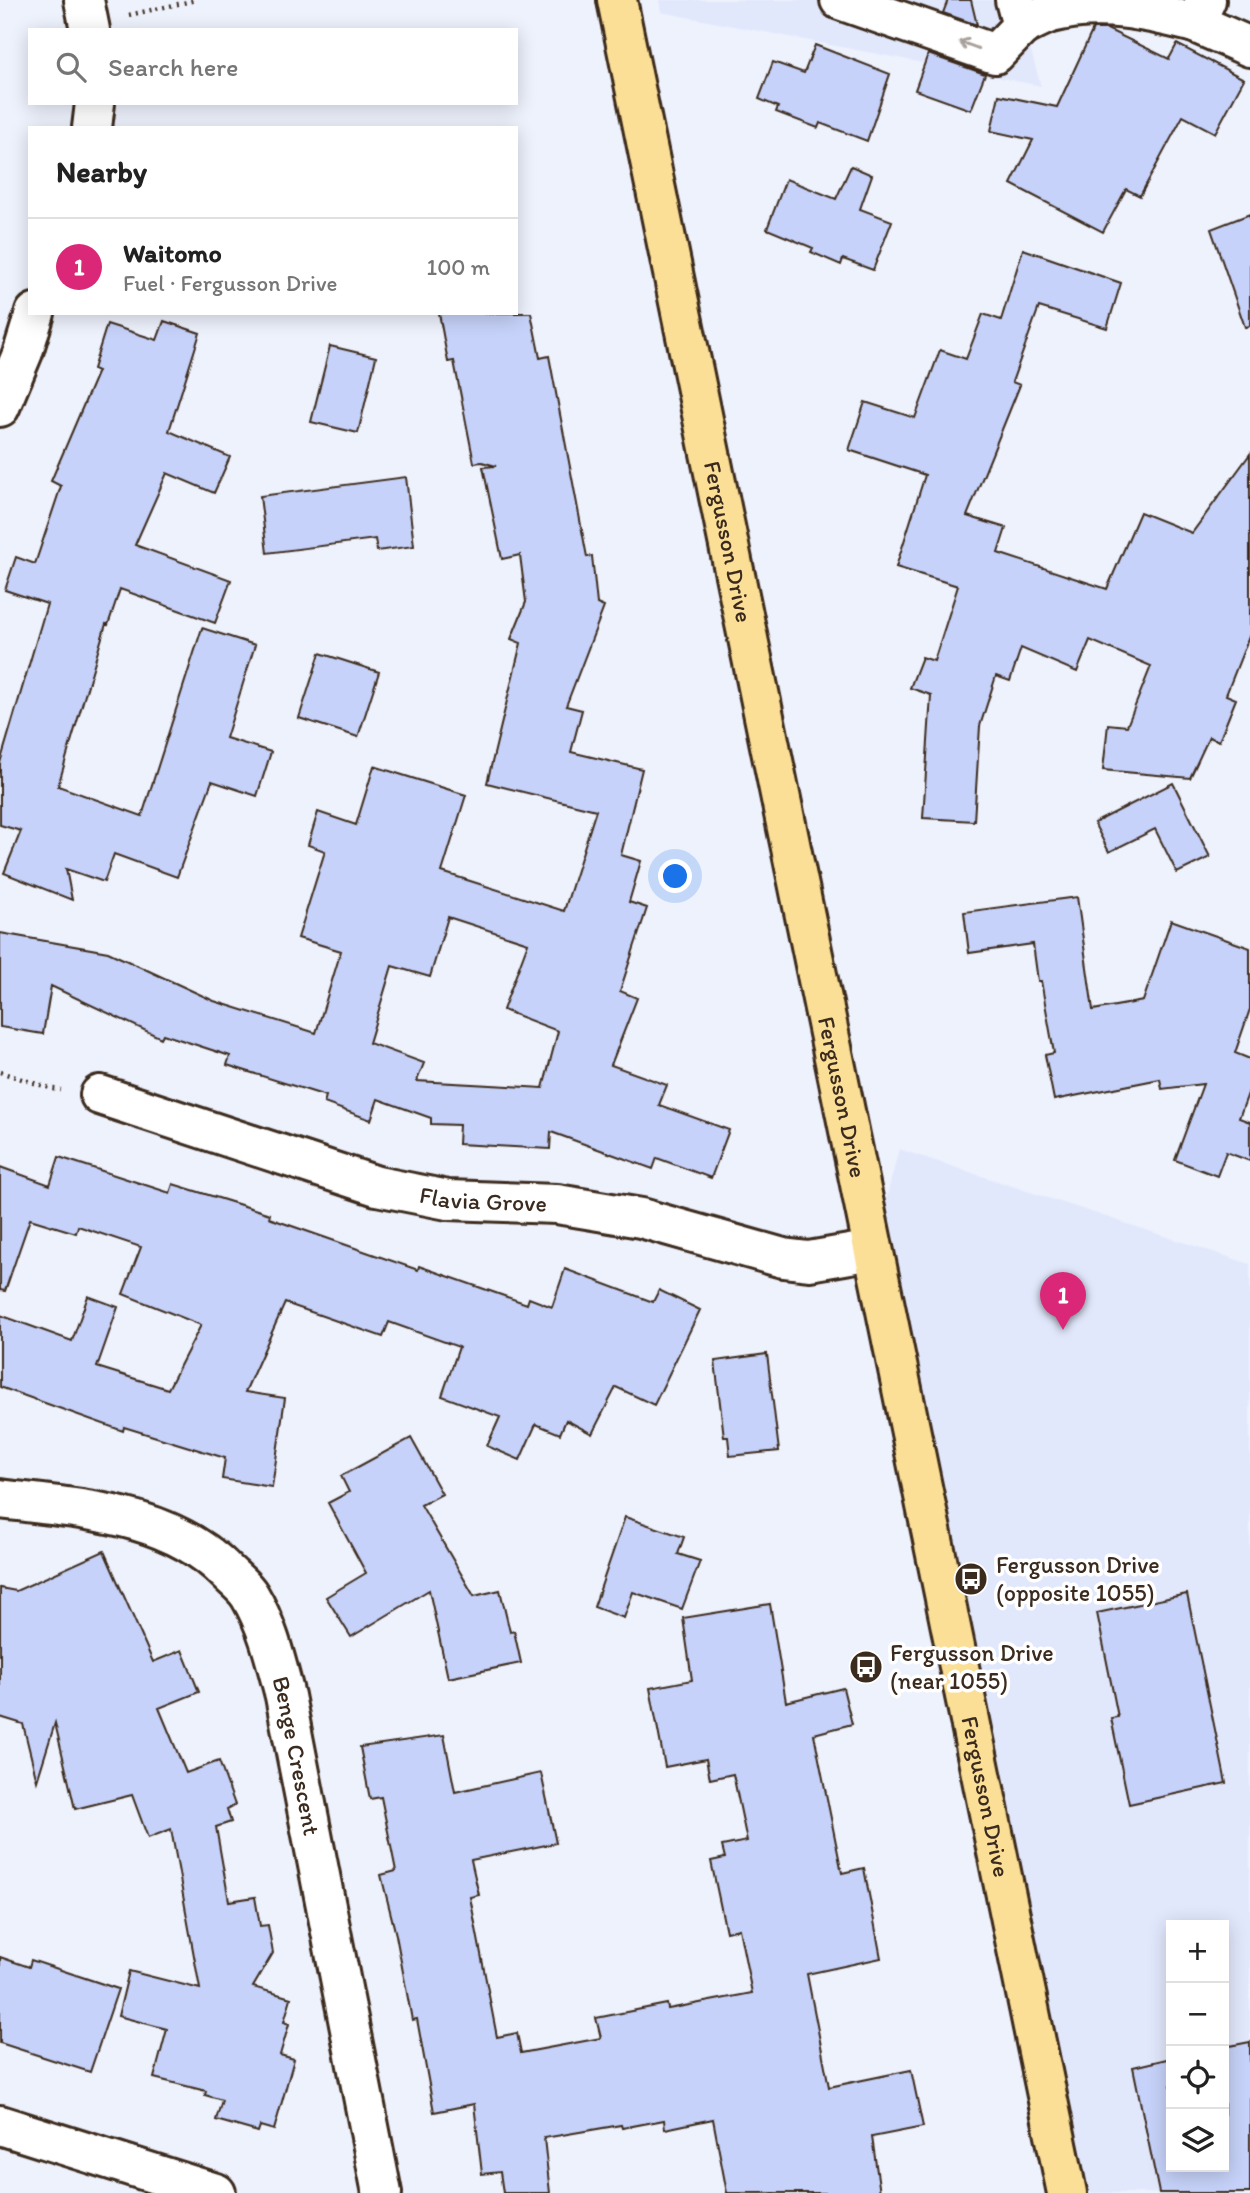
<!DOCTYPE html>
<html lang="en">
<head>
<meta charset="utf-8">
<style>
	:root { --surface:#fff; --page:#f2f2f2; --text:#222; --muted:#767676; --line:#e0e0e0; --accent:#db2777 }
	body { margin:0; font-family:Itim,sans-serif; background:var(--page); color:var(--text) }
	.controls { position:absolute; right:21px; bottom:21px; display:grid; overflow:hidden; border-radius:0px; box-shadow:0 4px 18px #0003 }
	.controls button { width:63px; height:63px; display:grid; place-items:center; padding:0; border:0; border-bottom:2px solid var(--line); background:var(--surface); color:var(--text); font:35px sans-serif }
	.you { position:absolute; left:676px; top:877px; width:24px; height:24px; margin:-18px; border:5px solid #fff; border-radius:50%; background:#1a73e8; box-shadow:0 0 0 10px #1a73e833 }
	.badge { display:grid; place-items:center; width:46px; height:46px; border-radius:50%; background:var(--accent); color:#fff; font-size:23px; font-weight:700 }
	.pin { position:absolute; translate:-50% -58px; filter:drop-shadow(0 2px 4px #0008) }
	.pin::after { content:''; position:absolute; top:37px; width:24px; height:21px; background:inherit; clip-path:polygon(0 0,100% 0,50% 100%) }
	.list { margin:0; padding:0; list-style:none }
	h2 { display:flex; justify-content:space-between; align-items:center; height:91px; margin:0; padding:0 28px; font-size:30px }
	h2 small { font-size:23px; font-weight:400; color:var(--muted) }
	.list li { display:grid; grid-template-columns:46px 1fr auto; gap:21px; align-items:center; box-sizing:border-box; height:98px; padding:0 28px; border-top:2px solid var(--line) }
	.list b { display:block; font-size:26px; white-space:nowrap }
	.list p { margin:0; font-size:23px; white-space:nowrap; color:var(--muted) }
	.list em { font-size:23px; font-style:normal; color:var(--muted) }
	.icon { flex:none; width:38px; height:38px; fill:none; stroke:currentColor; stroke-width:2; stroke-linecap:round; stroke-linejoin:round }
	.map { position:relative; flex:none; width:1250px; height:2193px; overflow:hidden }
	.search { position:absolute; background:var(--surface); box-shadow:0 4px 18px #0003; left:28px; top:28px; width:490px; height:77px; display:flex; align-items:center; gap:18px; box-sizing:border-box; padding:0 24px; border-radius:0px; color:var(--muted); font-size:26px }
	.panel { position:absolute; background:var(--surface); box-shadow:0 4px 18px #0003; left:28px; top:126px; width:490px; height:189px; border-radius:0px }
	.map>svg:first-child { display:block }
	.built { fill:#e2e8fc; fill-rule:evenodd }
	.building { fill:#c6d2f9; stroke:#3b2a1e; stroke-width:2; fill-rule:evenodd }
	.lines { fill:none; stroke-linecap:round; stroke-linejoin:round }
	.minor-casing { stroke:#3b2a1e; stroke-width:44 }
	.major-casing { stroke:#3b2a1e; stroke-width:44 }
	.path { stroke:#3b2a1e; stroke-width:4.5; stroke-dasharray:2 5; stroke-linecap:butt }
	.minor { stroke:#fff; stroke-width:38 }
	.major { stroke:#fbdf96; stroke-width:38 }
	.oneway { stroke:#a79f9a }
	.labels { text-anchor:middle; stroke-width:7; stroke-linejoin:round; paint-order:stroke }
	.street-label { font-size:24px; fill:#3b2a1e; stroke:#fff }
	.poi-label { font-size:24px; fill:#3b2a1e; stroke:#fff; text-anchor:start }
</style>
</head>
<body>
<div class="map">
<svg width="1250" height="2193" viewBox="0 0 1250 2193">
	<rect width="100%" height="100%" fill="#eef2fd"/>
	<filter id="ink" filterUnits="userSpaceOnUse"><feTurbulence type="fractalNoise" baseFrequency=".0143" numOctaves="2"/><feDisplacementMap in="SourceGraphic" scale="14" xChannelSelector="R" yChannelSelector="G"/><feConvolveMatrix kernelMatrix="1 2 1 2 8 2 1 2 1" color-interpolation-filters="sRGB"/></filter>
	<g filter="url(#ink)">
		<!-- built -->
		<path class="built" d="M 659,0 L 1016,0 L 1041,86 L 661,12 Z
			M 899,1149 L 1250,1264 L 1250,2193 L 1067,2193 L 873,1250 ZM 1171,1925 L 1224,1925 L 1224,2167 L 1171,2167 Z"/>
		<!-- building -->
		<path class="building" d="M 948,0 L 971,0 L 977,25 L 943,13 Z
			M 1093,29 L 1107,29 L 1169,59 L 1177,44 L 1244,79 L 1215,133 L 1183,116 L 1140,196 L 1126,189 L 1103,232 L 1011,184 L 1033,140 L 991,131 L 999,95 L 1057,107 Z
			M 815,45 L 890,74 L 867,141 L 820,123 L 818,128 L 776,112 L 778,107 L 759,99 L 773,62 L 804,73 Z
			M 928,54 L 985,74 L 971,110 L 915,90 Z
			M 851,166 L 872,175 L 860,209 L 892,221 L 873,270 L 843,259 L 841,265 L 811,252 L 813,248 L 767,229 L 786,179 L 836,199 Z
			M 1250,214 L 1250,326 L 1245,327 L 1211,229 Z
			M 1023,249 L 1121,283 L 1107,328 L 1039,307 L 1012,382 L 1020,385 L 967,516 L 1006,528 L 998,553 L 1107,589 L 1140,512 L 1192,533 L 1250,454 L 1250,634 L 1226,695 L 1236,699 L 1219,741 L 1209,737 L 1190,778 L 1103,770 L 1108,724 L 1127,726 L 1151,666 L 1090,640 L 1077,672 L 1021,648 L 1010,681 L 996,676 L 980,726 L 974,821 L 923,818 L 931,695 L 910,688 L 922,657 L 934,661 L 958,586 L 896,567 L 925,475 L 849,450 L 865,402 L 915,418 L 940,350 L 966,359 L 983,314 L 1001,320 Z
			M 439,313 L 531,313 L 540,358 L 549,356 L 587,557 L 592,556 L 597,604 L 604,607 L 566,706 L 582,710 L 571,752 L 642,769 L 621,855 L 641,861 L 629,902 L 647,908 L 620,991 L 637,998 L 611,1065 L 667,1085 L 659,1105 L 729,1130 L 711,1178 L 657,1158 L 653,1169 L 551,1132 L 550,1149 L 458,1144 L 459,1125 L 431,1124 L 431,1118 L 378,1099 L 371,1120 L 324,1103 L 326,1096 L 227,1065 L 230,1056 L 163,1034 L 161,1038 L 51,986 L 43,1034 L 0,1027 L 0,933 L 108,952 L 214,1001 L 316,1033 L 341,951 L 298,938 L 325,851 L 308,845 L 318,812 L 356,825 L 374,766 L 466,795 L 442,872 L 564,911 L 596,810 L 487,783 L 521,643 L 511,639 L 526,602 L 520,555 L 502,559 L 483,467 L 496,466 L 482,462 L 474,463 L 454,361 L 448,362 ZM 448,917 L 528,943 L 503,1010 L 558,1031 L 543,1088 L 417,1081 L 424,1063 L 369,1043 L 392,966 L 430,977 Z
			M 164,321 L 200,333 L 169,431 L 230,457 L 214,493 L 167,473 L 135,545 L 231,580 L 215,623 L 120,589 L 108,625 L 106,624 L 58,786 L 142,816 L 202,628 L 255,645 L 226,738 L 271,752 L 257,796 L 212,781 L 177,877 L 114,854 L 104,882 L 66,869 L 72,900 L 4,873 L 21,831 L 0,825 L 0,763 L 47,604 L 5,590 L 16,557 L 35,564 L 61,486 L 51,481 L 98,371 L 93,369 L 107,324 L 157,340 Z
			M 330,346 L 376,357 L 358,433 L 311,422 Z
			M 406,477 L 414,546 L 377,551 L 375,539 L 267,553 L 260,496 Z
			M 320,653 L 379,672 L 358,737 L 299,718 Z
			M 1173,783 L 1210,857 L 1177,873 L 1155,829 L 1109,852 L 1094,823 Z
			M 1077,897 L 1093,1010 L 1143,1001 L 1171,920 L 1250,948 L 1250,1009 L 1235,1053 L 1250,1059 L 1250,1088 L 1239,1118 L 1250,1122 L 1250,1161 L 1226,1152 L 1217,1176 L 1175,1160 L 1203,1084 L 1162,1089 L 1160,1079 L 1054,1100 L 1045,1055 L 1054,1053 L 1041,981 L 1038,981 L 1033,944 L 969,953 L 964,912 Z
			M 59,1157 L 170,1193 L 173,1184 L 270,1214 L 269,1218 L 418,1270 L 419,1266 L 527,1304 L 529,1298 L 552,1307 L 565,1269 L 653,1302 L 659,1290 L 700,1310 L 654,1405 L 616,1387 L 592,1434 L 566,1420 L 560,1434 L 536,1424 L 520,1460 L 487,1446 L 500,1417 L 442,1396 L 459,1347 L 389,1322 L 383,1337 L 285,1303 L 245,1392 L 285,1398 L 272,1487 L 222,1479 L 225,1458 L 124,1427 L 123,1431 L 0,1387 L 0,1315 L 72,1341 L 88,1296 L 118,1307 L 97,1367 L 168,1389 L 201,1325 L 123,1294 L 141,1247 L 78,1226 L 76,1233 L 30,1219 L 5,1291 L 0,1290 L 0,1167 L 50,1185 Z
			M 767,1354 L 779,1451 L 730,1456 L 728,1437 L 724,1437 L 715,1361 Z
			M 411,1438 L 442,1494 L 421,1505 L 474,1596 L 500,1590 L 510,1632 L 514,1631 L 521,1663 L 448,1678 L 429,1590 L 351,1637 L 326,1597 L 366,1573 L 328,1503 L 349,1492 L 341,1476 Z
			M 625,1517 L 684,1537 L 678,1554 L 700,1561 L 682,1609 L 633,1592 L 624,1618 L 594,1607 Z
			M 104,1551 L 153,1662 L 182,1650 L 199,1692 L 159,1708 L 186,1773 L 219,1761 L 235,1805 L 227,1809 L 231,1822 L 216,1827 L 229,1901 L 255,1897 L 260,1926 L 268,1925 L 273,1953 L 253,1987 L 291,1998 L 284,2022 L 289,2024 L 280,2055 L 294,2059 L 274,2130 L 260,2126 L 258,2132 L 216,2120 L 222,2100 L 205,2095 L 206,2091 L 154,2078 L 167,2029 L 118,2016 L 129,1971 L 200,1989 L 171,1829 L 148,1838 L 132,1795 L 75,1809 L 55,1723 L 37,1781 L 23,1724 L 0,1717 L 0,1588 L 16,1591 Z
			M 1187,1594 L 1226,1783 L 1129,1804 L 1111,1718 L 1118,1717 L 1097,1613 Z
			M 770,1604 L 786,1702 L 843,1688 L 852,1724 L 814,1734 L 842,1873 L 864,1868 L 881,1958 L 807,1974 L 829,2087 L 911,2070 L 923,2127 L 872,2137 L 880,2193 L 727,2193 L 713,2119 L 665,2129 L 664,2120 L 622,2128 L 621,2125 L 544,2138 L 550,2193 L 503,2193 L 500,2172 L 482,2174 L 474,2104 L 434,2112 L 417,2019 L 412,2020 L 396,1935 L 381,1875 L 396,1871 L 381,1797 L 370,1799 L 360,1747 L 444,1735 L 455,1792 L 541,1773 L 556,1843 L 471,1860 L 479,1895 L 470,1897 L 497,2037 L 517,2033 L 521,2053 L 601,2038 L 596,2018 L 667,2004 L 668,2009 L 752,1993 L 739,1929 L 726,1932 L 711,1861 L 725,1858 L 722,1846 L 747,1841 L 733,1774 L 710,1779 L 706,1759 L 665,1767 L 650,1688 L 692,1680 L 683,1618 Z
			M 0,1957 L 29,1967 L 31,1960 L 118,1989 L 90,2072 L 0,2043 Z
			M 1250,2042 L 1250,2193 L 1159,2193 L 1133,2067 L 1171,2058 L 1171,2167 L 1224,2167 L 1224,2047 Z"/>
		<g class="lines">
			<defs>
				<g id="minor">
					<path d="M 84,0 L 90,30"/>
					<path d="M 840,0 L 995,54 L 1022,26 L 1015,0"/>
					<path d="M 1195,23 L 1250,47"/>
					<path d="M 1022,26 C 1031,22 1041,16 1051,13 C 1100,0 1148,11 1195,23 L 1206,0"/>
					<path d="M 92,128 L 95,103"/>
					<path d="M 0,407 L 23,352 L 35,313"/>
					<path id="s1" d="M 100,1095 L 377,1186 L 448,1200 L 557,1204 L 641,1218 L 783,1258 L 809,1261 L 873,1250"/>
					<path id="s2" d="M 0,1499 C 79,1509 169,1512 228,1573 C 235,1580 245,1587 250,1596 C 268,1626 276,1662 285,1696 L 382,2193"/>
					<path d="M 0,2125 L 216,2193"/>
				</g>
				<g id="major">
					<path id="s3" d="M 617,0 L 1067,2193"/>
				</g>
			</defs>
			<!-- minor casing -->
			<use href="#minor" class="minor-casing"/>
			<!-- major casing -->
			<use href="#major" class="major-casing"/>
			<!-- path -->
			<path class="path" d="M 129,15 L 196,0
				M 0,1072 L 53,1089 L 61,1090"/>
			<!-- minor -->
			<use href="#minor" class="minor"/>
			<!-- major -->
			<use href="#major" class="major"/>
		</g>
		<!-- one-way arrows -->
		<defs><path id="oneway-shaft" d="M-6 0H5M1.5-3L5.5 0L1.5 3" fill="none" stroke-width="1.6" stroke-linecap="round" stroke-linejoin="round" transform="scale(1.75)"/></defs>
		<use class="oneway" href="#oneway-shaft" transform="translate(969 45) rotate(-160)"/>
	</g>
	<!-- icons -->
	<defs>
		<symbol id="bus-disc" viewBox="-11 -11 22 22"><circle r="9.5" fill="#3b2a1e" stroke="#fff"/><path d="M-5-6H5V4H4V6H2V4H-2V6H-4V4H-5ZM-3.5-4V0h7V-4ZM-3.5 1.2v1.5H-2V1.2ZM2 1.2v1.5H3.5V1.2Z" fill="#fff"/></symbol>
	</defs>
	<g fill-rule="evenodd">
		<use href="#bus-disc" x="952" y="1560" width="38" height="38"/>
		<use href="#bus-disc" x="847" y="1648" width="38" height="38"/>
	</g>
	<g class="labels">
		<!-- street labels -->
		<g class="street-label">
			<text dy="8" stroke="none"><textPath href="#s3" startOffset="553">Fergusson Drive</textPath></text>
			<text dy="8" stroke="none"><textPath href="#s3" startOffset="1120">Fergusson Drive</textPath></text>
			<text dy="8" stroke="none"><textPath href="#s1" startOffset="399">Flavia Grove</textPath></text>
			<text dy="8" stroke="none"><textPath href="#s2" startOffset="444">Benge Crescent</textPath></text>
			<text dy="8" stroke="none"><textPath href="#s3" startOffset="1834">Fergusson Drive</textPath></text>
		</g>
		<!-- poi labels -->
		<g class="poi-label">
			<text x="996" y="1573">Fergusson Drive<tspan x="996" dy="28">(opposite 1055)</tspan></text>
			<text x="890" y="1661">Fergusson Drive<tspan x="890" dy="28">(near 1055)</tspan></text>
		</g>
	</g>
</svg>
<div class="controls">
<button>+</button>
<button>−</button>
<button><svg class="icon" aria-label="locate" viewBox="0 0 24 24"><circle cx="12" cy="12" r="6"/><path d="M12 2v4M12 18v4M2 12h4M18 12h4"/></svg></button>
<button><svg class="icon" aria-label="layers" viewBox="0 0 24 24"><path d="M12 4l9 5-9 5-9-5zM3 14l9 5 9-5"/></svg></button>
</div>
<div class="you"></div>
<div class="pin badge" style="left:1063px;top:1330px">1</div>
<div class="search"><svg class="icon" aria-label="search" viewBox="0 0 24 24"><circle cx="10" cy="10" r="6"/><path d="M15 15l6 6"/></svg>Search here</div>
<section class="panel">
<h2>Nearby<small></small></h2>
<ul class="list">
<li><span class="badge">1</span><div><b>Waitomo</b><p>Fuel · Fergusson Drive</p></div><em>100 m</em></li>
</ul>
</section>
</div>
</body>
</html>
